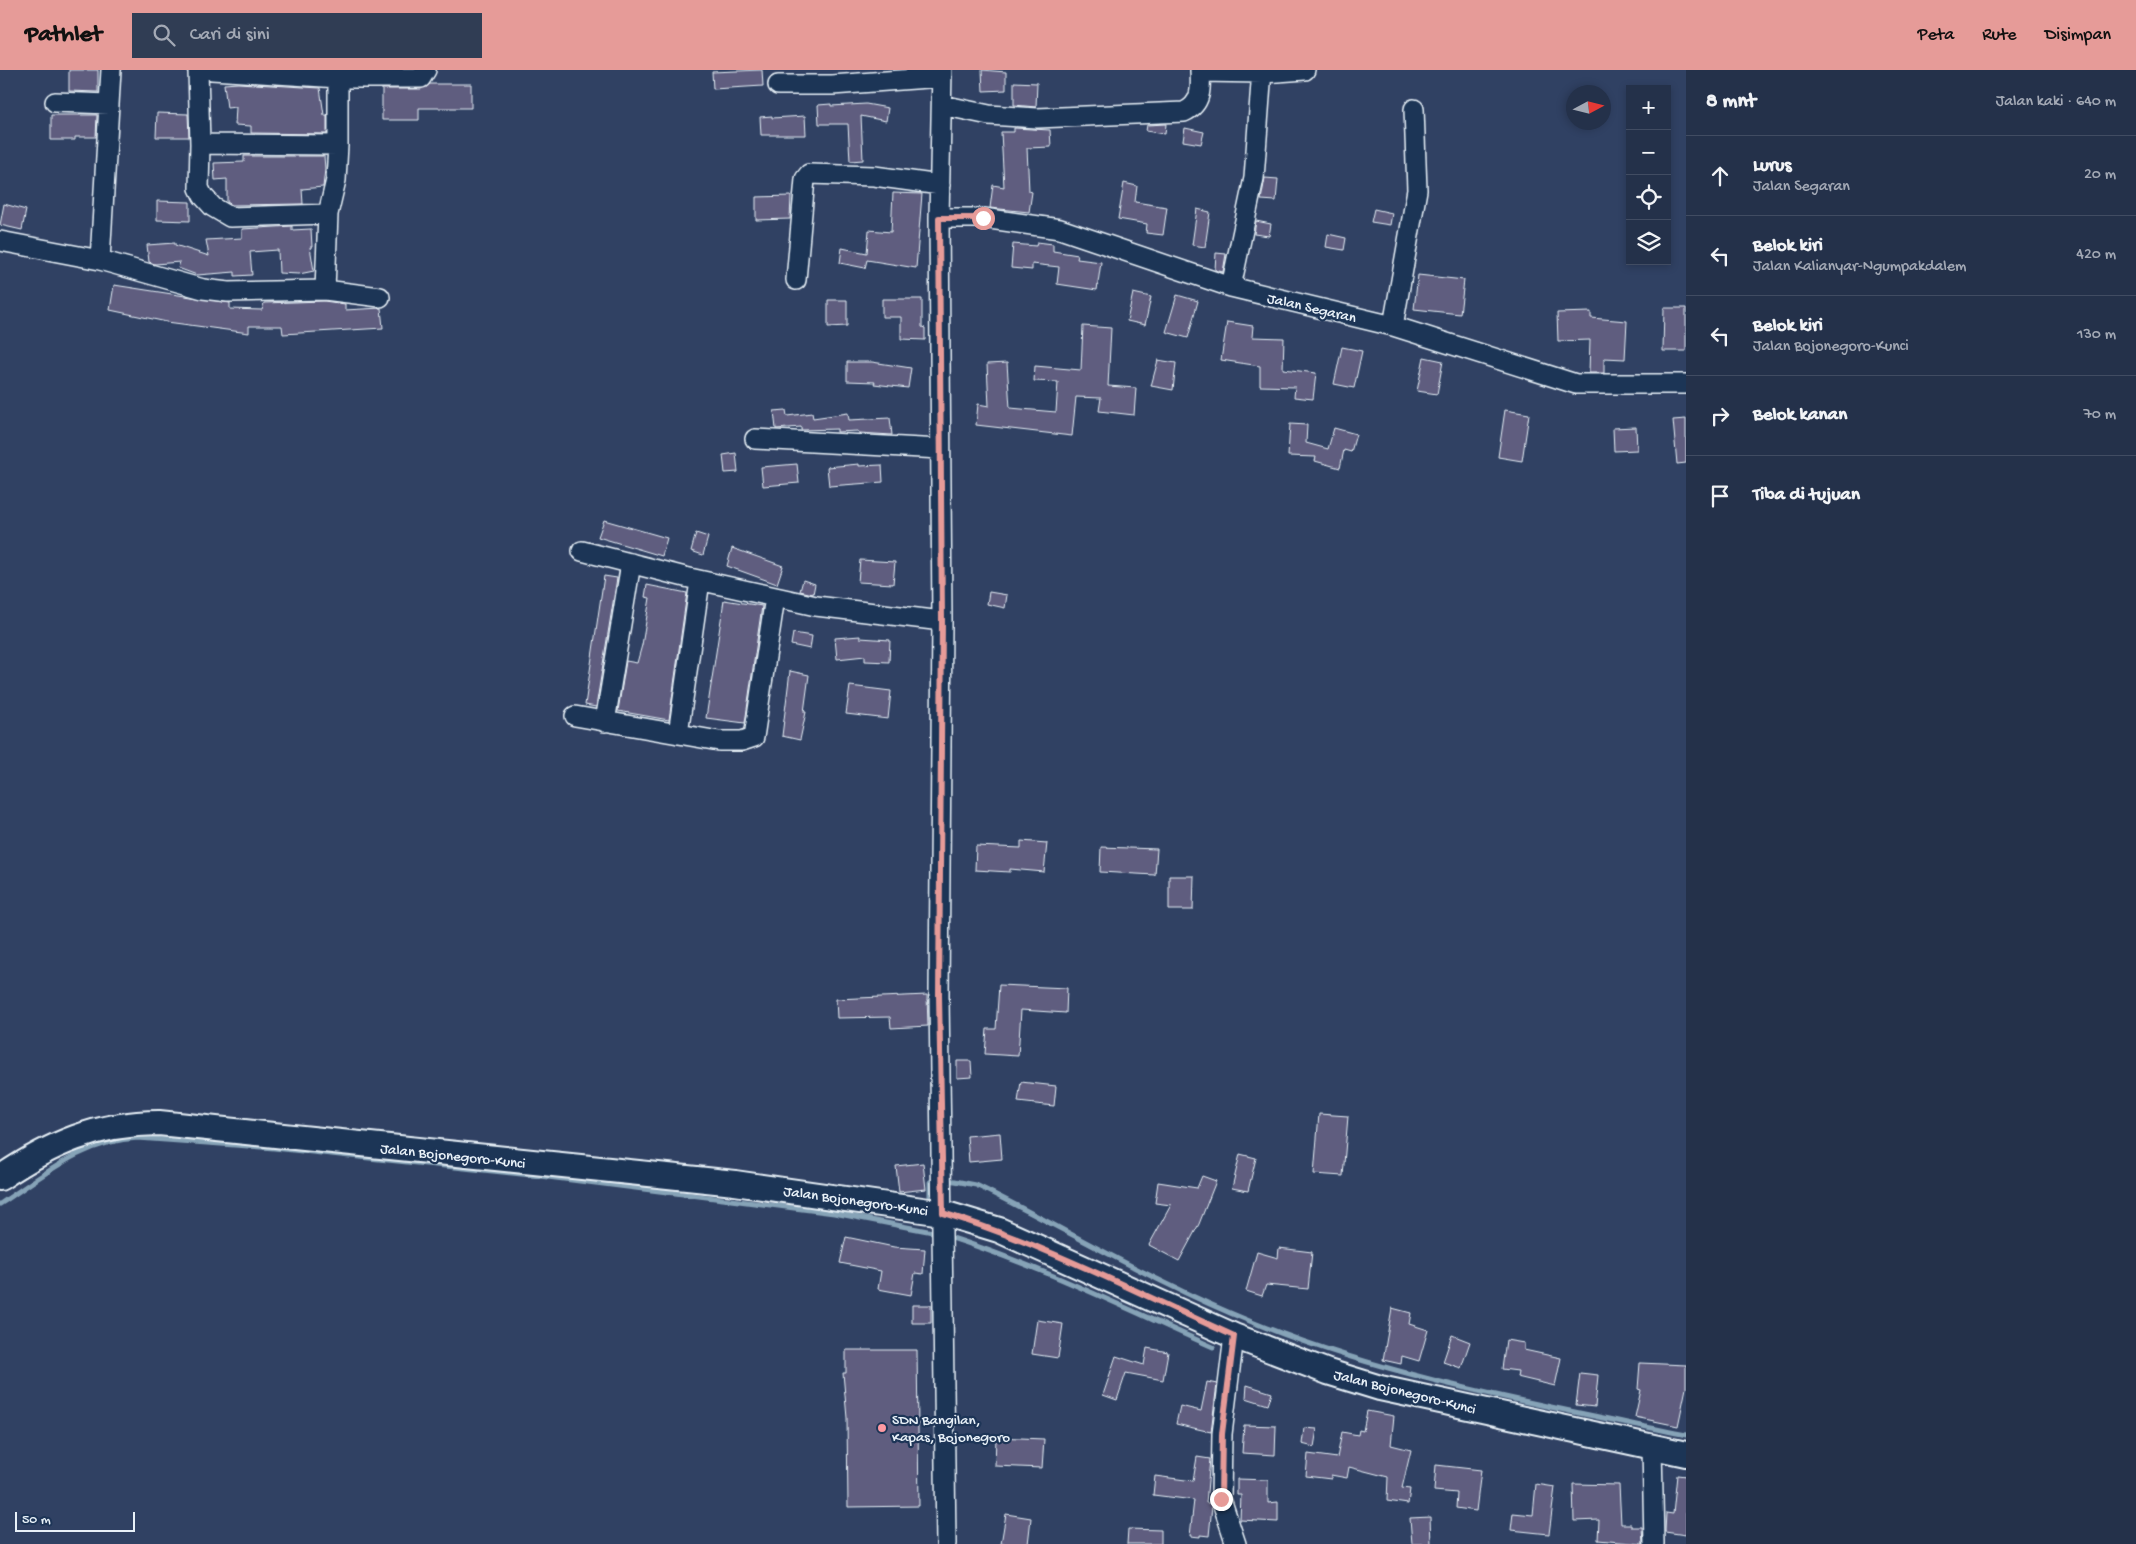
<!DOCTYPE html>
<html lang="id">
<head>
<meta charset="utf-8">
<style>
	:root { --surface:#24314a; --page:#303d54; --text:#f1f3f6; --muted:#a3a9b5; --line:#414c62; --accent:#e69b98 }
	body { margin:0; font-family:"Gochi Hand",sans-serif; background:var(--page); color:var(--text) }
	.controls { position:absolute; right:15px; top:15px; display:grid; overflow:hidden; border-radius:0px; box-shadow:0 2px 8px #0003 }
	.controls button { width:45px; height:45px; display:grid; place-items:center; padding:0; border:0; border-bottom:1px solid var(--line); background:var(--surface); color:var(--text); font:25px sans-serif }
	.compass { position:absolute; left:1566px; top:15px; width:45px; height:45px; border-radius:50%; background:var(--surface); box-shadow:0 2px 8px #0003; rotate:83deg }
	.scale { position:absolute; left:15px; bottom:12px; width:120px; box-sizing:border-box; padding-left:5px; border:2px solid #e8f1f8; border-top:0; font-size:14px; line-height:18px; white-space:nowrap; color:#e8f1f8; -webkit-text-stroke:4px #1d3557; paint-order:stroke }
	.stop { position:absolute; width:15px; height:15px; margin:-11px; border:4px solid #e69b98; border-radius:50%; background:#fff }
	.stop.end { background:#e69b98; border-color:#fff; box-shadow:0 1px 5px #0008 }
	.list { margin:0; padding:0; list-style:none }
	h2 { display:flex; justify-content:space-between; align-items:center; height:65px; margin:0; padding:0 20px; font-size:21px }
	h2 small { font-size:16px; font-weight:400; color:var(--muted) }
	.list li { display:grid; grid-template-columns:32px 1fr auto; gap:15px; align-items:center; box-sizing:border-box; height:80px; padding:0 20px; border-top:1px solid var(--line) }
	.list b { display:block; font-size:19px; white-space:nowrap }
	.list p { margin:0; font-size:16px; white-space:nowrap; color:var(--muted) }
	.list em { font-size:16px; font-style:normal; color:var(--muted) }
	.icon { flex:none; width:28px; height:28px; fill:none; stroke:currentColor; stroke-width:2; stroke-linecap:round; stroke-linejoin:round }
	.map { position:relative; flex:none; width:1686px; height:1474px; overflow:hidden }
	header { display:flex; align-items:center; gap:30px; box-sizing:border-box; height:70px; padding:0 25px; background:var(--accent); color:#111 }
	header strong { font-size:24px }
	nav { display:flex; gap:28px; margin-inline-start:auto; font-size:18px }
	.search { width:350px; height:45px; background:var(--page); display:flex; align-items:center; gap:12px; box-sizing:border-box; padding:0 18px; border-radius:0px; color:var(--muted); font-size:19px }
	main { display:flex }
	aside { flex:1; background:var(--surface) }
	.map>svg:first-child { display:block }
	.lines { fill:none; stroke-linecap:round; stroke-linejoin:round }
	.stream { stroke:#86a3b7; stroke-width:5 }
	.building { fill:#5e5d7f; stroke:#e8f1f8 }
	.minor-casing { stroke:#e8f1f8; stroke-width:22 }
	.major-casing { stroke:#e8f1f8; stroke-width:28 }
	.minor { stroke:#1d3557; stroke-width:19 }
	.major { stroke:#1d3557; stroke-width:24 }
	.route { stroke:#e69b98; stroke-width:6 }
	.poi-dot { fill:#ff9aa2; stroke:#1d3557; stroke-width:2 }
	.labels { text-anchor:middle; stroke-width:4.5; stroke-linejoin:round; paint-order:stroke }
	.street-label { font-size:15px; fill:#e8f1f8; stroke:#1d3557 }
	.poi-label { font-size:15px; fill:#e8f1f8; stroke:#1d3557; text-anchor:start }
</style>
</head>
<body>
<header>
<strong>Pathlet</strong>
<div class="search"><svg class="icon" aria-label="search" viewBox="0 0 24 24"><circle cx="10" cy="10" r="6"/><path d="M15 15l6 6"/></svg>Cari di sini</div>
<nav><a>Peta</a><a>Rute</a><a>Disimpan</a></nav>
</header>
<main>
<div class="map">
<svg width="1686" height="1474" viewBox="0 0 1686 1474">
	<rect width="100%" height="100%" fill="#304163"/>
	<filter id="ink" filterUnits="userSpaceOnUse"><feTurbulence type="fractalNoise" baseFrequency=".02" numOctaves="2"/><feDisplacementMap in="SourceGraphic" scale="10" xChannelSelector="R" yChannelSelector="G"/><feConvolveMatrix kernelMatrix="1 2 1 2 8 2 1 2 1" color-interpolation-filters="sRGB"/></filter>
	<g filter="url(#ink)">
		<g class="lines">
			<!-- stream -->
			<path class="stream" d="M 0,1134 C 44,1105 84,1070 138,1068 L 274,1078 L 540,1106 L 834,1143 L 938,1163
				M 930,1135 L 930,1112 L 933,1110 L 955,1111 L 976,1115 C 1068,1160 1156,1214 1252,1252 C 1389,1308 1542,1335 1686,1365
				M 946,1166 C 1038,1195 1125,1238 1213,1277"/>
		</g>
		<!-- building -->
		<path class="building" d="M 69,0 L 98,0 L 98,22 L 69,21 Z
			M 762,0 L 763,16 L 713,19 L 712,2 Z
			M 982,0 L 1006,2 L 1006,20 L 983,21 Z
			M 1014,12 L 1037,13 L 1036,37 L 1014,35 Z
			M 238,13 L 320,18 L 324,45 L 327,45 L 327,64 L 251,63 L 251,56 L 235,55 L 236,37 L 227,38 L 224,14 Z
			M 430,14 L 471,14 L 471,38 L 419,38 L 419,50 L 382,50 L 382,19 L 421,19 Z
			M 831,34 L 831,36 L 866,34 L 888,38 L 886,51 L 861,46 L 863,90 L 850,91 L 848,54 L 819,54 L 818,35 Z
			M 157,43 L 188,44 L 189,67 L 156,67 Z
			M 51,45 L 97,45 L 96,67 L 75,67 L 75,70 L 51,70 Z
			M 772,46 L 772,48 L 805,46 L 806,65 L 761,65 L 760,47 Z
			M 1166,54 L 1165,64 L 1146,61 L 1147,55 Z
			M 1014,58 L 1050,60 L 1051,77 L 1027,78 L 1029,121 L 1032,122 L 1029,142 L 990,138 L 993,115 L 1004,117 L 1001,62 L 1014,62 Z
			M 1185,58 L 1204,62 L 1201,74 L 1183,71 Z
			M 244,86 L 324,86 L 325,99 L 323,117 L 302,119 L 303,134 L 232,135 L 227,132 L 227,109 L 215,110 L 214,93 L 244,92 Z
			M 1265,108 L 1278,109 L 1276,131 L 1261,130 Z
			M 1124,113 L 1137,116 L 1135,132 L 1167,137 L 1163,165 L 1146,163 L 1147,154 L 1118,149 Z
			M 893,123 L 922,124 L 916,198 L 867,190 L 865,198 L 840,193 L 842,178 L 867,183 L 869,160 L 891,162 Z
			M 791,126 L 790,149 L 756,150 L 756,127 Z
			M 157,131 L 190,132 L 190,151 L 157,150 Z
			M 4,134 L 26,140 L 22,160 L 0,155 Z
			M 1197,139 L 1210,142 L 1205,177 L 1192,175 Z
			M 1374,139 L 1392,143 L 1390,155 L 1371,152 Z
			M 1256,151 L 1271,154 L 1269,166 L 1254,164 Z
			M 292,156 L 292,160 L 311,159 L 312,177 L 310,177 L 314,201 L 299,204 L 279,203 L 278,180 L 250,182 L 252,205 L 235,206 L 235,202 L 197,205 L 178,198 L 180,192 L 155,194 L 149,192 L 147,175 L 175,173 L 175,175 L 209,186 L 206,170 L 242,168 L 242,159 Z
			M 1328,164 L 1346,168 L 1344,180 L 1326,177 Z
			M 1037,172 L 1053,174 L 1053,181 L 1078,185 L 1077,189 L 1101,192 L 1097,220 L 1057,214 L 1059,197 L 1032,194 L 1032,200 L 1011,198 L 1013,174 L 1036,176 Z
			M 1216,183 L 1226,184 L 1223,202 L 1215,200 Z
			M 1418,205 L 1464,210 L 1460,244 L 1414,239 Z
			M 114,215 L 230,233 L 230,239 L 262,240 L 264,233 L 324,231 L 345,234 L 345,240 L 381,238 L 383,258 L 283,264 L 282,256 L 249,256 L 249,263 L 167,252 L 110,240 Z
			M 1133,223 L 1151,227 L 1145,255 L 1127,251 Z
			M 1177,225 L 1198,231 L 1188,268 L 1166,262 Z
			M 882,229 L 922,229 L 922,257 L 925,258 L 925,270 L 901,269 L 901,247 L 882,247 Z
			M 828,230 L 847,230 L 847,256 L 828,257 Z
			M 1664,238 L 1686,238 L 1686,281 L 1663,281 Z
			M 1591,242 L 1591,248 L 1627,251 L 1625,289 L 1604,288 L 1604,303 L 1589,303 L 1590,270 L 1558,271 L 1557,243 Z
			M 1227,252 L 1253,256 L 1252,267 L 1284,268 L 1283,299 L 1316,303 L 1313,329 L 1294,327 L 1295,317 L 1260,316 L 1260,296 L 1221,290 Z
			M 1083,256 L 1111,258 L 1108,316 L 1136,318 L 1134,345 L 1099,341 L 1101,328 L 1076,327 L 1072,366 L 976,355 L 978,334 L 989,336 L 987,294 L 1007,293 L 1010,338 L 1056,342 L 1058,312 L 1034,311 L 1035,296 L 1081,300 Z
			M 1342,277 L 1362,281 L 1354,318 L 1334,314 Z
			M 1424,287 L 1443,291 L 1437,324 L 1417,321 Z
			M 1158,290 L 1176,293 L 1173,320 L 1151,316 Z
			M 847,292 L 872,292 L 911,298 L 908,318 L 874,314 L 875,312 L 847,311 Z
			M 786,340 L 787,346 L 812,343 L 813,348 L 848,343 L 849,350 L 890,348 L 892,365 L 859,363 L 858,361 L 837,362 L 837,359 L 801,360 L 801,357 L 776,359 L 774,341 Z
			M 1505,340 L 1529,344 L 1522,391 L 1498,387 Z
			M 1686,349 L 1686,393 L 1677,394 L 1673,350 Z
			M 1290,354 L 1307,355 L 1306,373 L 1328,379 L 1334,358 L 1356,364 L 1351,382 L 1344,380 L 1340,398 L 1315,391 L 1316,387 L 1288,386 Z
			M 1636,357 L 1637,380 L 1614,381 L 1613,358 Z
			M 736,383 L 738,402 L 725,403 L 723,385 Z
			M 797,394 L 799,413 L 763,416 L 761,397 Z
			M 859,394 L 859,396 L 882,395 L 883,412 L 829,416 L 827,397 Z
			M 604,450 L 667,468 L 662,486 L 598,467 Z
			M 696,463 L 708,467 L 703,485 L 691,481 Z
			M 732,478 L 783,496 L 777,514 L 727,496 Z
			M 860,490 L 895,492 L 893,514 L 858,512 Z
			M 604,506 L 617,508 L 596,637 L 585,635 Z
			M 803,510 L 815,514 L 813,524 L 800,521 Z
			M 647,515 L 687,523 L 669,650 L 618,641 L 626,591 L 637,593 L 642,575 L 650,528 L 645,527 Z
			M 989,522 L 1007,525 L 1005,538 L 987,534 Z
			M 724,530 L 762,536 L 745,653 L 706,648 Z
			M 793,563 L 812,566 L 810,579 L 791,575 Z
			M 860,566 L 860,568 L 890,570 L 889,592 L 865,591 L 865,586 L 837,589 L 835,568 Z
			M 790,601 L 809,605 L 804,642 L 806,642 L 800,670 L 782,666 Z
			M 850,616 L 891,621 L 888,649 L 846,644 Z
			M 1021,771 L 1047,773 L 1044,802 L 1010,799 L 1010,802 L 975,800 L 976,776 L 1021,778 Z
			M 1101,777 L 1157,779 L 1155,805 L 1100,802 Z
			M 1169,806 L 1194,806 L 1193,840 L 1169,840 Z
			M 999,915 L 1067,918 L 1066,943 L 1021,940 L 1018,986 L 985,984 L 987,959 L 996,959 Z
			M 927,925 L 928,956 L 891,958 L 890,947 L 837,948 L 836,929 Z
			M 957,991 L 971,991 L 972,1007 L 957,1008 Z
			M 1021,1012 L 1056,1016 L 1054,1036 L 1018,1032 Z
			M 1319,1044 L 1348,1046 L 1343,1106 L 1314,1104 Z
			M 1000,1063 L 1002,1089 L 969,1092 L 967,1066 Z
			M 1240,1084 L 1256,1088 L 1248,1121 L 1232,1118 Z
			M 923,1093 L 926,1119 L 899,1122 L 896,1096 Z
			M 1202,1106 L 1216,1111 L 1199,1154 L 1179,1191 L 1149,1175 L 1171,1135 L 1155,1133 L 1158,1112 L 1197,1118 Z
			M 846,1167 L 894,1177 L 925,1179 L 923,1204 L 915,1203 L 911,1225 L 878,1219 L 881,1201 L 840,1193 Z
			M 1279,1178 L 1312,1182 L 1308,1219 L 1266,1215 L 1262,1226 L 1246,1221 L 1257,1182 L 1278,1188 Z
			M 912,1235 L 931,1235 L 931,1253 L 912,1253 Z
			M 1392,1238 L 1411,1243 L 1409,1254 L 1428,1260 L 1419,1291 L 1402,1286 L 1401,1294 L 1383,1290 Z
			M 1037,1250 L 1063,1254 L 1058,1288 L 1032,1284 Z
			M 1452,1265 L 1470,1272 L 1461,1298 L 1443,1292 Z
			M 1506,1270 L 1524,1273 L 1524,1280 L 1561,1288 L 1555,1316 L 1517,1307 L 1518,1301 L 1502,1299 Z
			M 1147,1278 L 1168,1282 L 1163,1310 L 1126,1303 L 1117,1330 L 1103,1325 L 1116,1286 L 1144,1295 Z
			M 846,1280 L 917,1280 L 919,1436 L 848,1437 L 847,1348 L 843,1303 L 846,1303 Z
			M 1640,1293 L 1686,1295 L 1686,1318 L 1678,1356 L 1635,1347 L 1641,1320 L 1638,1319 Z
			M 1580,1303 L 1598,1305 L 1595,1337 L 1576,1335 Z
			M 1207,1312 L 1217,1314 L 1211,1362 L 1176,1354 L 1180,1336 L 1201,1341 Z
			M 1247,1315 L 1272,1323 L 1268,1335 L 1246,1328 Z
			M 1367,1341 L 1394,1346 L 1391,1375 L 1411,1380 L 1402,1418 L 1410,1419 L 1408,1434 L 1387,1431 L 1388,1407 L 1349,1397 L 1347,1408 L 1331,1405 L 1331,1409 L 1306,1406 L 1308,1384 L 1337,1388 L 1342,1362 L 1358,1365 L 1359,1360 L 1363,1361 Z
			M 1244,1355 L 1276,1356 L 1275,1385 L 1242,1383 Z
			M 1304,1358 L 1317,1359 L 1314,1377 L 1302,1374 Z
			M 996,1367 L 1044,1369 L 1042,1398 L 995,1396 Z
			M 1197,1387 L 1210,1389 L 1206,1433 L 1211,1433 L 1212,1436 L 1209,1466 L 1200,1465 L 1200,1467 L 1190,1466 L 1194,1430 L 1153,1425 L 1155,1406 L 1193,1411 Z
			M 1436,1395 L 1481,1400 L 1476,1441 L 1456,1438 L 1457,1423 L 1434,1421 Z
			M 1677,1405 L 1686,1406 L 1686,1465 L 1665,1462 L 1666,1443 L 1673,1444 Z
			M 1237,1409 L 1268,1410 L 1268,1433 L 1278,1432 L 1278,1452 L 1240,1450 L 1241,1425 L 1237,1425 Z
			M 1536,1414 L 1555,1417 L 1549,1464 L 1511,1460 L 1513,1443 L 1533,1445 Z
			M 1573,1414 L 1619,1415 L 1621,1454 L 1631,1454 L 1631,1457 L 1642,1457 L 1643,1474 L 1598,1470 L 1599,1450 L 1574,1451 Z
			M 1006,1444 L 1031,1448 L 1028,1474 L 1001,1474 Z
			M 1430,1447 L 1431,1474 L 1412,1474 L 1410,1448 Z
			M 1128,1459 L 1161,1460 L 1161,1474 L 1127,1474 Z"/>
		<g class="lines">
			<defs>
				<path id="minor" d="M 198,0 L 200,74 L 338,75
					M 212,0 L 339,8 L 421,8 L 426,0
					M 942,0 L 939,148 L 942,551 L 939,925 L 946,1474
					M 1200,2 L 1262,3 L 1305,0
					M 778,15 L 832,15 L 942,7
					M 55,32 L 109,34
					M 942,35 L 989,45 L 1037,48 L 1184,42 C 1202,34 1201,18 1200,0
					M 200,74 L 199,118 L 203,126 L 213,137 L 230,147 L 328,144
					M 939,148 L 983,148 L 1060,159 L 1231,217 L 1393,256 L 1576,314 L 1686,314
					M 0,171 L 100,190 L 111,0
					M 100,190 L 203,219 L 228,222 L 325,220 L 328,144 L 336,110 L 338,75 L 338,0
					M 796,210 L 805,109 L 809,104 L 874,106 L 940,115
					M 1231,217 L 1254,108 L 1262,0
					M 325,220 L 380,227
					M 1393,256 L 1417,120 L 1414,39
					M 755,369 L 940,379
					M 582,481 L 685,507 L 816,536 L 942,551
					M 575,646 L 719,671 L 742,671 L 754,667 L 775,527
					M 605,652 L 631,493
					M 678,664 L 700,511
					M 1234,1266 L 1222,1364 L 1221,1429 L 1236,1474
					M 1652,1377 L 1654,1474"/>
				<path id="major" d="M 0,1108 C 50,1074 98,1053 159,1053 L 735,1113 L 943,1143 L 999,1160 L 1234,1266 L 1328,1302 L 1380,1318 L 1686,1384"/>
			</defs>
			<!-- minor casing -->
			<use href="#minor" class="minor-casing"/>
			<!-- major casing -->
			<use href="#major" class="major-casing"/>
			<!-- minor -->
			<use href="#minor" class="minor"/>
			<!-- major -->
			<use href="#major" class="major"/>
		</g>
	</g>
	<g class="lines" filter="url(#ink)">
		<!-- route -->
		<path class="route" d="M 983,148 L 939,148 L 942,551 L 939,925 L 943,1143 C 1044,1174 1138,1223 1234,1266 L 1222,1364 L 1221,1429"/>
	</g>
	<!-- markers -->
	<circle class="poi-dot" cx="882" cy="1358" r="5"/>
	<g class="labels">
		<!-- street labels -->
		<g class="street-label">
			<text transform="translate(1312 237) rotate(13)" y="5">Jalan Segaran</text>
			<text transform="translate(453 1085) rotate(6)" y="5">Jalan Bojonegoro-Kunci</text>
			<text transform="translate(856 1130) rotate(8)" y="5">Jalan Bojonegoro-Kunci</text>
			<text transform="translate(1405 1321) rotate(14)" y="5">Jalan Bojonegoro-Kunci</text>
		</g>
		<!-- poi labels -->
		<g class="poi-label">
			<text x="892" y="1354">SDN Bangilan,<tspan x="892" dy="17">Kapas, Bojonegoro</tspan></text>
		</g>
	</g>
</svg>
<div class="controls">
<button>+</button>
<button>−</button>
<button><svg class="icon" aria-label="locate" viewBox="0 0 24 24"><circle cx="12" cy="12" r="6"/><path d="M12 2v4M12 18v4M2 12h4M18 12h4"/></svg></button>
<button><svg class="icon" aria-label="layers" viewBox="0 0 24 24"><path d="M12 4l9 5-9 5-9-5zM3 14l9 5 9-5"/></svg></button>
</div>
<svg class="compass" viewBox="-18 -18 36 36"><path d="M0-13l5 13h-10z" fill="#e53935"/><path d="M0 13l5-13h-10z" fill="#a3a9b5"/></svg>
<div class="scale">50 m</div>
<div class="stop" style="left:983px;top:148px"></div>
<div class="stop end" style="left:1221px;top:1429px"></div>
</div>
<aside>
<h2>8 mnt<small>Jalan kaki · 640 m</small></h2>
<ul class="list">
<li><svg class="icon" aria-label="ahead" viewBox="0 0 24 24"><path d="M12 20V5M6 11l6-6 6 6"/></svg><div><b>Lurus</b><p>Jalan Segaran</p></div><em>20 m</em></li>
<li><svg class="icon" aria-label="left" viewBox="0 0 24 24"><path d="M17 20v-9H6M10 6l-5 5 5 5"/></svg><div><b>Belok kiri</b><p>Jalan Kalianyar-Ngumpakdalem</p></div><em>420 m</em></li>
<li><svg class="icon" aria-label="left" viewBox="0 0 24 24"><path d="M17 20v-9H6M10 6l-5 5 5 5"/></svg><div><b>Belok kiri</b><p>Jalan Bojonegoro-Kunci</p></div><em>130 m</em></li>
<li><svg class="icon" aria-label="right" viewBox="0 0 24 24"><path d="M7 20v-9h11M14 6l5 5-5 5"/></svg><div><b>Belok kanan</b></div><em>70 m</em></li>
<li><svg class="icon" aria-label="arrive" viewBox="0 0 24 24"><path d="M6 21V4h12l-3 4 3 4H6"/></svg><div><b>Tiba di tujuan</b></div></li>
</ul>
</aside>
</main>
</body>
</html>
